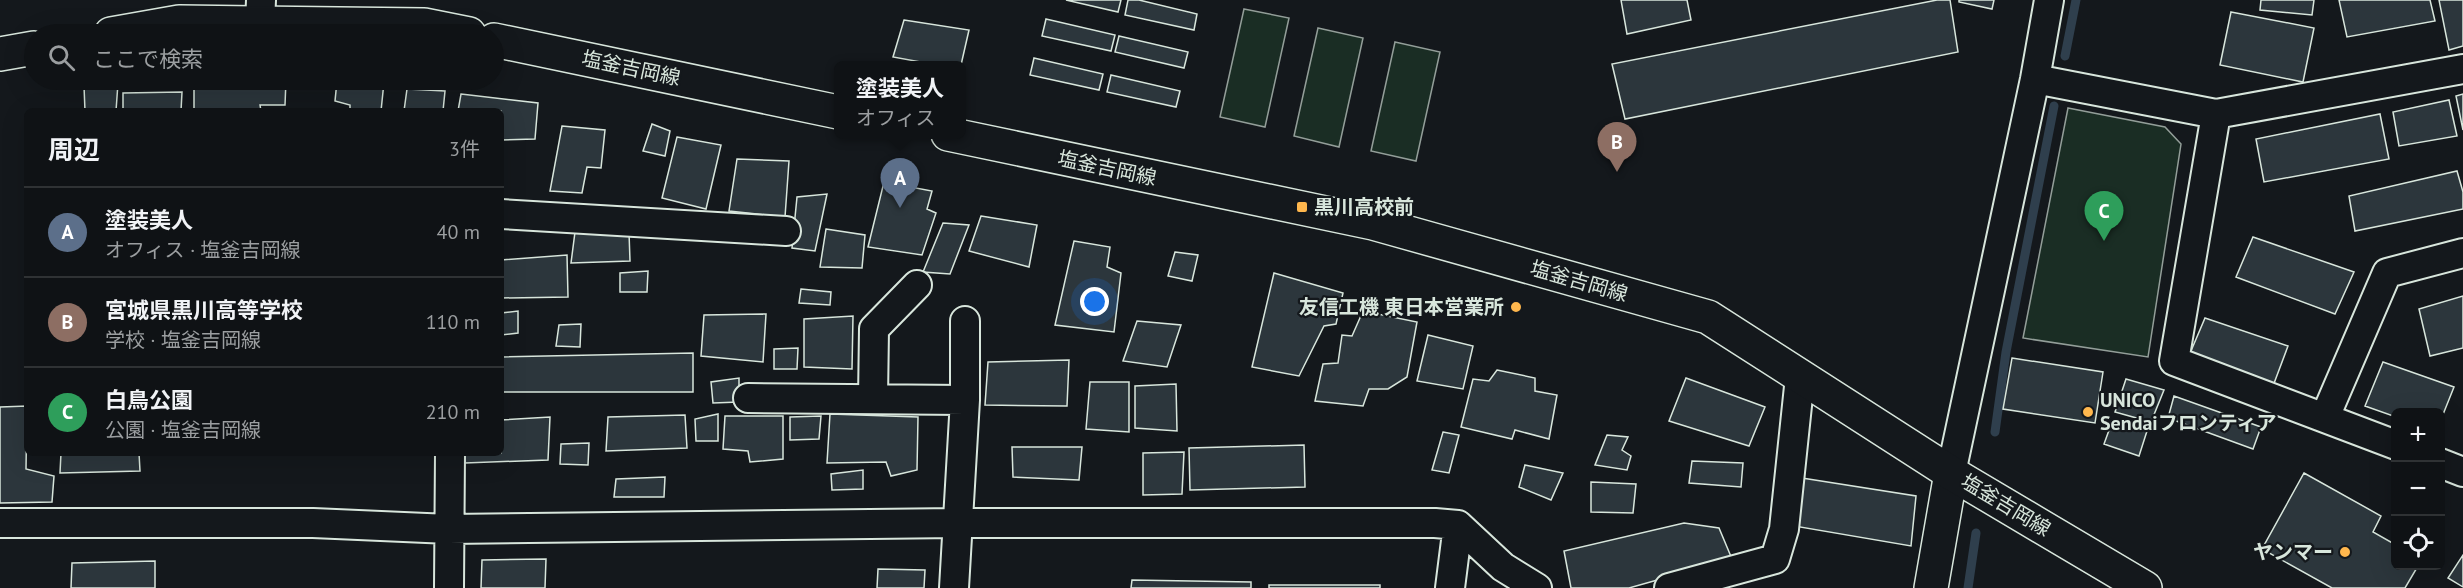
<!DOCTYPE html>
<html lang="ja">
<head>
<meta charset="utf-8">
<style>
	:root { --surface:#0f1215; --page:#181b1e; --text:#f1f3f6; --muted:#9b9ea0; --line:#2f3234; --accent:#2563eb }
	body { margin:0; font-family:"PT Sans","Noto Sans JP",sans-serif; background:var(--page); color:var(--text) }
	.controls { position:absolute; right:18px; bottom:18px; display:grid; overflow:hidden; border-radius:9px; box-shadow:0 6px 24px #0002 }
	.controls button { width:54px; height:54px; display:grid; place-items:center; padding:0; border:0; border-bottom:2px solid var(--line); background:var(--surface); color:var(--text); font:30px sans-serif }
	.you { position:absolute; left:1095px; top:302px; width:21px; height:21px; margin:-15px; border:4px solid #fff; border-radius:50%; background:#1a73e8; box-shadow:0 0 0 9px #1a73e833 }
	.badge { display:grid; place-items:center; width:39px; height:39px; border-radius:50%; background:var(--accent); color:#fff; font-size:20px; font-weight:700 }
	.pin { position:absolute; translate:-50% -50px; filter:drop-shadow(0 2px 3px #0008) }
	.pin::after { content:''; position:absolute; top:32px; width:21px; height:18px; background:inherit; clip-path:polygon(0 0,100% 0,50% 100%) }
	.popup { position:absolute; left:834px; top:61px; width:132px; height:78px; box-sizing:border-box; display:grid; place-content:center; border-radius:9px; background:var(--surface); filter:drop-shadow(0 2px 4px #0005); font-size:20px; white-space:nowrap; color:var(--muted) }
	.popup b { font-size:22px; color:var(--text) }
	.popup::after { content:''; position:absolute; left:50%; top:100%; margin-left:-12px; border:12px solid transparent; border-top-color:var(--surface) }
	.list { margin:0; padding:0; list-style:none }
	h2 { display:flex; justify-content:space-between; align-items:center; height:78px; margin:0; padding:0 24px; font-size:26px }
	h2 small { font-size:20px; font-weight:400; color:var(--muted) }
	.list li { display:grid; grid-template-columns:39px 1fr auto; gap:18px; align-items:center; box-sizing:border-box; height:90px; padding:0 24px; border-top:2px solid var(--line) }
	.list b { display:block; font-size:22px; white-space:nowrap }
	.list p { margin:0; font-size:20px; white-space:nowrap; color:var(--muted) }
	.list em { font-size:20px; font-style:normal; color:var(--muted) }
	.icon { flex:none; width:33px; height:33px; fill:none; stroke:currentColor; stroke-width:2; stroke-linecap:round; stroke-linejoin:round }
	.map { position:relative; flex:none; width:2463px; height:588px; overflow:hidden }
	.search { position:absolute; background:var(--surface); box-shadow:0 6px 24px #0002; left:24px; top:24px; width:480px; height:66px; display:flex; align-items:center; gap:15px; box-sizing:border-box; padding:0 21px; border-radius:33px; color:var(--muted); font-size:22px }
	.panel { position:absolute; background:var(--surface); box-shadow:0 6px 24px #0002; left:24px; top:108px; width:480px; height:348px; border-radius:9px }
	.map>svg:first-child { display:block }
	.green { fill:#1a2d24; stroke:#939e99; stroke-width:1.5 }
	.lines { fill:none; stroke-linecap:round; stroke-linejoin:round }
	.stream { stroke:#2f3f4d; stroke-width:9 }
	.building { fill:#2c363c; stroke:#d8e6dc; stroke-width:1.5 }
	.minor-casing { stroke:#d8e6dc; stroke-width:32 }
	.tertiary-casing { stroke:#d8e6dc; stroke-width:36 }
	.primary-casing { stroke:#d8e6dc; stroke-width:36 }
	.minor { stroke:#14181c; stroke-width:28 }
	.tertiary { stroke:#14181c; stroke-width:33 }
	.primary { stroke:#14181c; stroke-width:33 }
	.poi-dot { fill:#ffb74d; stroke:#14181c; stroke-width:2 }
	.labels { text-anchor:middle; stroke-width:4.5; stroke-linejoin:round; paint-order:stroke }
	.street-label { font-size:20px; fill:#d8e6dc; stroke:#14181c }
	.poi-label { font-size:20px; font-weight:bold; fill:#d8e6dc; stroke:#14181c; text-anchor:start }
</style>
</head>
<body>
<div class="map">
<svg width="2463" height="588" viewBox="0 0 2463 588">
	<rect width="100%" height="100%" fill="#14181c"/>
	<!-- green -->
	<path class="green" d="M 1244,9 L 1289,18 L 1265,127 L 1220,117 Z
		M 1318,28 L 1363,38 L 1339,147 L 1294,136 Z
		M 1395,42 L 1440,52 L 1416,161 L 1371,151 Z
		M 2068,108 L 2165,127 L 2181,144 L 2148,357 L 2023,338 Z"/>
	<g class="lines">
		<!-- stream -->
		<path class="stream" d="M 2065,56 L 2076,0
			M 1995,432 L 2006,352 L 2054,106
			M 1968,588 L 1976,533"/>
	</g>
	<!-- building -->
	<path class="building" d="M 1066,0 L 1121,0 L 1118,12 Z
		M 1128,0 L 1139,0 L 1197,14 L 1194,30 L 1125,15 Z
		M 1621,0 L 1687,0 L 1691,20 L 1627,34 Z
		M 1937,0 L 1950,0 L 1958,52 L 1625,119 L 1612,64 Z
		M 1959,0 L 1994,0 L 1992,9 L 1959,2 Z
		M 2261,0 L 2314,0 L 2312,15 L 2260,10 Z
		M 2339,0 L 2430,0 L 2435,21 L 2347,37 Z
		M 2439,0 L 2463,0 L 2463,46 L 2449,50 Z
		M 2231,12 L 2314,28 L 2303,82 L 2220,65 Z
		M 1046,19 L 1115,35 L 1111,51 L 1042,36 Z
		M 904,20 L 969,30 L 961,65 L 937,65 L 893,57 Z
		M 1119,36 L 1188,52 L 1184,68 L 1115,52 Z
		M 1034,58 L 1103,74 L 1099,90 L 1030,75 Z
		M 1111,75 L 1180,91 L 1176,107 L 1107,92 Z
		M 194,80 L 286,80 L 285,105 L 260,105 L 261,111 L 194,111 Z
		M 337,81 L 384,82 L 381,111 L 350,111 L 350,105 L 335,101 Z
		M 118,83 L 116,111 L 85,111 L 84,86 Z
		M 407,89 L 445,91 L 443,111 L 404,111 Z
		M 182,92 L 181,111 L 123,111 L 123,93 Z
		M 461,94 L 538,103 L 535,139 L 501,140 L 501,111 L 458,111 Z
		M 2463,94 L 2463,130 L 2456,96 Z
		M 2449,100 L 2457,136 L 2399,146 L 2393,112 Z
		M 2380,114 L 2389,159 L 2264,182 L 2256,139 Z
		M 652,124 L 670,131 L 665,156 L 643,151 Z
		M 562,126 L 605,130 L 601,168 L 587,167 L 582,193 L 550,191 Z
		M 677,137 L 721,145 L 706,209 L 662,198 Z
		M 737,159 L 789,161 L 785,217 L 729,211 Z
		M 2457,171 L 2463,192 L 2463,209 L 2355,231 L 2349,196 Z
		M 884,182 L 932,191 L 927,209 L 936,213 L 922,255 L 868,247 Z
		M 827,194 L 815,251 L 792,248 L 797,197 Z
		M 981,216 L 1037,225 L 1029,267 L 969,251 Z
		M 943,223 L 969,225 L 950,274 L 923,272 Z
		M 826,229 L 865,235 L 862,268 L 820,267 Z
		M 575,232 L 629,232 L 630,261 L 571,263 Z
		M 2253,237 L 2354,272 L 2335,314 L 2236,277 Z
		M 1074,241 L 1110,247 L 1107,267 L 1121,273 L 1114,332 L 1055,325 Z
		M 1175,252 L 1198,255 L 1192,281 L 1168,276 Z
		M 567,255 L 568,297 L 501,298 L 501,260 Z
		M 648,271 L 647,292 L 620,292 L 620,273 Z
		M 1274,273 L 1343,293 L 1336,324 L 1324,326 L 1299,376 L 1252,367 Z
		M 801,289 L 831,292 L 830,305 L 799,303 Z
		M 2463,296 L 2463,348 L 2430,356 L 2419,309 Z
		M 518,311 L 518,333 L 501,335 L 501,313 Z
		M 1363,311 L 1417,322 L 1407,377 L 1388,389 L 1369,389 L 1363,406 L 1315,401 L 1323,364 L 1338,363 L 1342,335 L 1352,336 Z
		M 766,314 L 763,362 L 701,356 L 704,315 Z
		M 853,316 L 852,369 L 804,367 L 804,319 Z
		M 2205,318 L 2288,346 L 2273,386 L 2188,358 Z
		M 1137,321 L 1181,325 L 1167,367 L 1123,361 Z
		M 581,324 L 580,347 L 556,346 L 559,325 Z
		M 1428,335 L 1473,346 L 1463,389 L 1417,381 Z
		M 798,348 L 797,369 L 774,369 L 774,349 Z
		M 693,353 L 693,392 L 501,392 L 501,357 Z
		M 2012,358 L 2103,372 L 2095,423 L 2003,409 Z
		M 1069,360 L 1067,406 L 985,405 L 988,362 Z
		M 2383,362 L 2454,387 L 2440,422 L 2440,412 L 2396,412 L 2396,417 L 2365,406 Z
		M 1497,370 L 1535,378 L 1535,391 L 1557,395 L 1549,439 L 1515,430 L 1512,439 L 1461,427 L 1473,379 L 1489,381 Z
		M 739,378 L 739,402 L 713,403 L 711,382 Z
		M 1686,378 L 1765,407 L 1749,446 L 1669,421 Z
		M 2126,379 L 2164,390 L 2151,422 L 2115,412 Z
		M 1090,382 L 1129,382 L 1129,432 L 1086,429 Z
		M 1176,384 L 1177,431 L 1135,428 L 1135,386 Z
		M 2174,396 L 2261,427 L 2253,449 L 2168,418 Z
		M 27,406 L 26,469 L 54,476 L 52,502 L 0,503 L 0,407 Z
		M 718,414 L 718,441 L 696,441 L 695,419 Z
		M 830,414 L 918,417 L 917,470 L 891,476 L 886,462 L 827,463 Z
		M 685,415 L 687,448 L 606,451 L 608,417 Z
		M 725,416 L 783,416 L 783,459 L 750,462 L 748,451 L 723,449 Z
		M 821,416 L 819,439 L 790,440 L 790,417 Z
		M 550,417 L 548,460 L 465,463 L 465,453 L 501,453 L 501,420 Z
		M 2112,422 L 2147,431 L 2139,456 L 2104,444 Z
		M 1443,432 L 1459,435 L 1449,473 L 1432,470 Z
		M 1607,435 L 1628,437 L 1622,450 L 1631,456 L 1627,470 L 1595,465 Z
		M 589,443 L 588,465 L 560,464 L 561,444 Z
		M 1304,445 L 1305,487 L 1190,490 L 1189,448 Z
		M 1012,447 L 1082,447 L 1079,480 L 1013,477 Z
		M 1184,452 L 1182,494 L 1143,495 L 1143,453 Z
		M 61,453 L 139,453 L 140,471 L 60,473 Z
		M 1692,461 L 1743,463 L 1741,487 L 1689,483 Z
		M 1525,465 L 1563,473 L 1551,500 L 1519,487 Z
		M 863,470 L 863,489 L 832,490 L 831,474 Z
		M 2304,473 L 2381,516 L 2373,532 L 2396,545 L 2396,566 L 2418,566 L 2405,588 L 2332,588 L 2262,549 Z
		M 665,477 L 664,497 L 614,497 L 616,479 Z
		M 1802,478 L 1916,496 L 1911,546 L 1794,526 Z
		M 1591,482 L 1636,484 L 1633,513 L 1591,512 Z
		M 1684,523 L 1719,528 L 1732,559 L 1629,588 L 1571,588 L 1564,551 Z
		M 2463,555 L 2463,587 L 2448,578 Z
		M 546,559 L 545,588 L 481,588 L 482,560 Z
		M 155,561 L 155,588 L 71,588 L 72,563 Z
		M 878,569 L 925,570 L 924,588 L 877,588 Z
		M 1132,580 L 1251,582 L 1251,588 L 1131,588 Z
		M 1269,585 L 1380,585 L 1380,588 L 1269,588 Z"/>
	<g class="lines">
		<defs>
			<path id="minor" d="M 260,23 L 261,0
				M 2035,79 L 2216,114 L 2463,69
				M 2216,114 L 2174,361 L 2396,445
				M 501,214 L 786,231
				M 748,398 L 965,400
				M 873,399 L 874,329 L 917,285
				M 2325,417 L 2387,273 L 2463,253
				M 2440,463 L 2463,472
				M 1951,473 L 2035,79 L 2049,0
				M 0,523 L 313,523 L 449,529 L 956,523 L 1435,523 L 1458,525 L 1450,588
				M 1458,525 L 1503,567 L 1537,588
				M 449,588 L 450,453
				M 954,588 L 965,400 L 965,321
				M 1669,588 L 1775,559 L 1784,529 L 1800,377"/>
			<path id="tertiary" d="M 1931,588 L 1951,473"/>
			<path id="primary" d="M 111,34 L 179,22 L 424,25 L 469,34
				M 494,40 L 838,112
				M 0,54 L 34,48
				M 948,134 L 1373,223 L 1708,317 L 1951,473 L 2145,588"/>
		</defs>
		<!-- minor casing -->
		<use href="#minor" class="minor-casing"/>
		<!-- tertiary casing -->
		<use href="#tertiary" class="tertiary-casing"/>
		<!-- primary casing -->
		<use href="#primary" class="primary-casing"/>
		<!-- minor -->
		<use href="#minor" class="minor"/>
		<!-- tertiary -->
		<use href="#tertiary" class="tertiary"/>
		<!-- primary -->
		<use href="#primary" class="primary"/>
	</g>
	<!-- markers -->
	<g class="poi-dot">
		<rect x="1296" y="201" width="12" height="12" rx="3"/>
		<circle cx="1516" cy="307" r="6"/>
		<circle cx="2088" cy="412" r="6"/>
		<circle cx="2345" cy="552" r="6"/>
	</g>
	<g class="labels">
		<!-- street labels -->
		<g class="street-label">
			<text transform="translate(631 68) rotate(12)" y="7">塩釜吉岡線</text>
			<text transform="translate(1107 168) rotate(12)" y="7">塩釜吉岡線</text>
			<text transform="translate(1579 281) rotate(16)" y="7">塩釜吉岡線</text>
			<text transform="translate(2006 505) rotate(31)" y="7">塩釜吉岡線</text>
		</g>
		<!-- poi labels -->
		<g class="poi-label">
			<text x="1314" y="214">黒川高校前</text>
			<text x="1504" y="314" text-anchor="end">友信工機 東日本営業所</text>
			<text x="2100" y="407">UNICO<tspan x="2100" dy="23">Sendaiフロンティア</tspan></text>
			<text x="2333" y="559" text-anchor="end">ヤンマー</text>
		</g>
	</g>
</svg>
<div class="controls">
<button>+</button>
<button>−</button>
<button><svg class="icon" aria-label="locate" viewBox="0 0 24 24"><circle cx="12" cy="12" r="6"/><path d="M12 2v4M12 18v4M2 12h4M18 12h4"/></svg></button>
</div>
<div class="you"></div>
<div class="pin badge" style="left:900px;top:208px;background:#5c6f8a">A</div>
<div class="popup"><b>塗装美人</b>オフィス</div>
<div class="pin badge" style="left:1617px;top:172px;background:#8d6e63">B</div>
<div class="pin badge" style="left:2104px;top:241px;background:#2e9e5b">C</div>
<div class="search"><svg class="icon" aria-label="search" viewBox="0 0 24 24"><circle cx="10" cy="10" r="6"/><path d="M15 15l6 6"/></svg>ここで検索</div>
<section class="panel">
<h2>周辺<small>3件</small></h2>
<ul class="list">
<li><span class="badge" style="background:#5c6f8a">A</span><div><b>塗装美人</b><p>オフィス · 塩釜吉岡線</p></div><em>40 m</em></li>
<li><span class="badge" style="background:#8d6e63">B</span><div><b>宮城県黒川高等学校</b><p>学校 · 塩釜吉岡線</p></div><em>110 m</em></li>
<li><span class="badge" style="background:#2e9e5b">C</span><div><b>白鳥公園</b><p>公園 · 塩釜吉岡線</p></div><em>210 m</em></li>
</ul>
</section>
</div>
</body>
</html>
